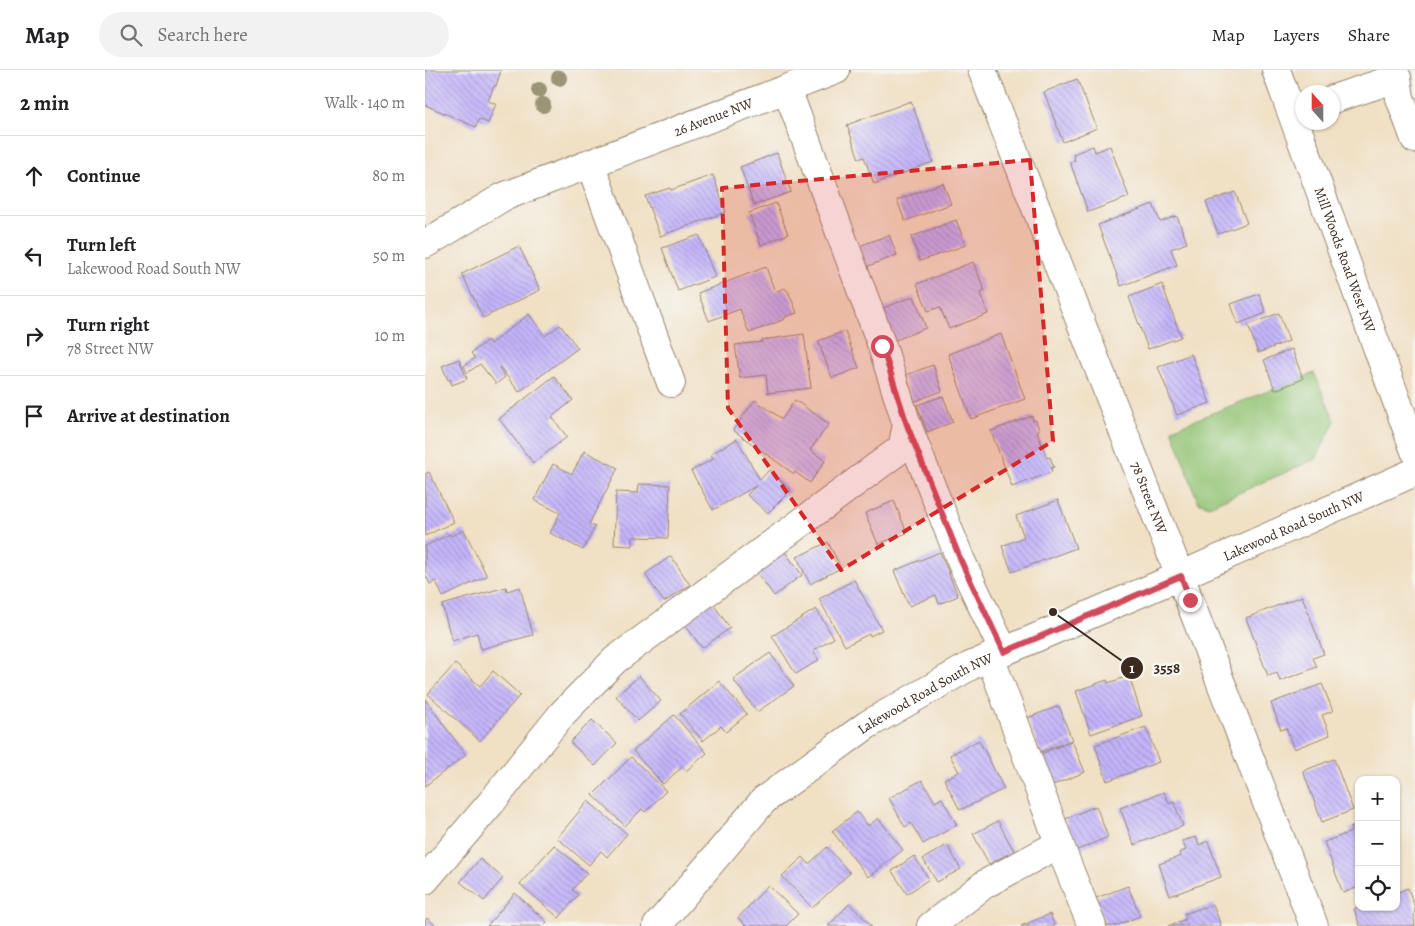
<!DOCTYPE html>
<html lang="en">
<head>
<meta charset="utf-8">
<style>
	:root { --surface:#fff; --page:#f2f2f2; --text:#202124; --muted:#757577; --line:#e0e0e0 }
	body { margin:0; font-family:Alegreya,serif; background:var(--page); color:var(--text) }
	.controls { position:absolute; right:15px; bottom:15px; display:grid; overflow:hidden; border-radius:10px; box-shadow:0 1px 4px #0004 }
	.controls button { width:45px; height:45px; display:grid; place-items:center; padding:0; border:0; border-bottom:1px solid var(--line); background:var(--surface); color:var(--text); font:25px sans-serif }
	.compass { position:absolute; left:870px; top:15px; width:45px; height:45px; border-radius:50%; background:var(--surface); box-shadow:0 1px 4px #0004; rotate:339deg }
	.stop { position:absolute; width:15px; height:15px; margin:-11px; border:4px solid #d1495b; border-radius:50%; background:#fff }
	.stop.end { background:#d1495b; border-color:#fff; box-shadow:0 1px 5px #0008 }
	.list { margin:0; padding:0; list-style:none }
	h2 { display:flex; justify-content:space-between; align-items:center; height:65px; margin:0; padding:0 20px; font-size:21px }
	h2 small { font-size:16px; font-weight:400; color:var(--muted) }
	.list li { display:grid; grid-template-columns:32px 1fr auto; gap:15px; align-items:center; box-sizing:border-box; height:80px; padding:0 20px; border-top:1px solid var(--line) }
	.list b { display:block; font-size:19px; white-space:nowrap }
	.list p { margin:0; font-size:16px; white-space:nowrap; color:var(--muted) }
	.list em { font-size:16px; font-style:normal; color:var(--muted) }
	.icon { flex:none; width:28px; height:28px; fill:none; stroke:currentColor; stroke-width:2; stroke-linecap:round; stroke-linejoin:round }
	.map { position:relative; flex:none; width:990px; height:856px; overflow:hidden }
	header { display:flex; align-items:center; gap:30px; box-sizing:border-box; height:70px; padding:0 25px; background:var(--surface); border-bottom:1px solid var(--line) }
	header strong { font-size:24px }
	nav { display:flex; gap:28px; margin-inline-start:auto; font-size:18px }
	.search { width:350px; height:45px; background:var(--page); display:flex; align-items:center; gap:12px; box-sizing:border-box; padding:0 18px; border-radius:28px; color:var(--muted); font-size:19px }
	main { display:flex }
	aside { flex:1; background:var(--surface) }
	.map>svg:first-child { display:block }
	.garden { fill:#93c474; stroke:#677749 }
	.building { fill:url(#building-back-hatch) }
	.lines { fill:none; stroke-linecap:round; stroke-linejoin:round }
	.minor-casing { stroke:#968571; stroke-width:30 }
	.minor { stroke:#fff; stroke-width:28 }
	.tree { fill:#9b9577 }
	.route { stroke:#d1495b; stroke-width:6 }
	.marked { fill:#d62828; fill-opacity:0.2; stroke:#d62828; stroke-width:4; stroke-dasharray:10 6; stroke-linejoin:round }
	.labels { text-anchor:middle; stroke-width:5; stroke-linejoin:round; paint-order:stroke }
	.street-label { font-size:14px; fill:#3b2a1e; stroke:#f6f6f2 }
	.leader { fill:none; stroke:#3b2a1e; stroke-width:2 }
	.callout-dot { fill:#3b2a1e; stroke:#f6f6f2; stroke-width:2 }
	.mark-label { font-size:15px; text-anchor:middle; font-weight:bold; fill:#fff }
	.callout-label { font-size:15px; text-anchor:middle; font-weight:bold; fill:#3b2a1e; stroke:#f6f6f2; stroke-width:5; stroke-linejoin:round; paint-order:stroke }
</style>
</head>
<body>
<header>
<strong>Map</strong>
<div class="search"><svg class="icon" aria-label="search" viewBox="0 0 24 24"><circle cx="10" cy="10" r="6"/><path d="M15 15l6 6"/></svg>Search here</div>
<nav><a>Map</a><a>Layers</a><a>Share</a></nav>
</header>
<main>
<aside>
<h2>2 min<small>Walk · 140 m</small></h2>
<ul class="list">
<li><svg class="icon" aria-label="ahead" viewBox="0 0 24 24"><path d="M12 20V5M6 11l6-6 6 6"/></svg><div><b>Continue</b></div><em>80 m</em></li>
<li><svg class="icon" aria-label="left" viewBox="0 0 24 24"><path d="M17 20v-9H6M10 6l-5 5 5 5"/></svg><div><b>Turn left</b><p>Lakewood Road South NW</p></div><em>50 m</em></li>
<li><svg class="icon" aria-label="right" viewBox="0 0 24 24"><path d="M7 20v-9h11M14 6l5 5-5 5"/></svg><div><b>Turn right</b><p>78 Street NW</p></div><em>10 m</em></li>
<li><svg class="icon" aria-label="arrive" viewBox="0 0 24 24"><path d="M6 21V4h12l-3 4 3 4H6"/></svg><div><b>Arrive at destination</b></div></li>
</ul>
</aside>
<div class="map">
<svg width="990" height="856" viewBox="0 0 990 856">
	<defs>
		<pattern id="building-back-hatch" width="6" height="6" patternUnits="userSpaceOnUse" patternTransform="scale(1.25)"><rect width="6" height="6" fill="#c4b5fb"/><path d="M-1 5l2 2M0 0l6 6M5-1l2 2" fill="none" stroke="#a093cb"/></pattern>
	</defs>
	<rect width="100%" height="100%" fill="#f6f6f2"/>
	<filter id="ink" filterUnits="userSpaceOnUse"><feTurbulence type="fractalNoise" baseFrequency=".02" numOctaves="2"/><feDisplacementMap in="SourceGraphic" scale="10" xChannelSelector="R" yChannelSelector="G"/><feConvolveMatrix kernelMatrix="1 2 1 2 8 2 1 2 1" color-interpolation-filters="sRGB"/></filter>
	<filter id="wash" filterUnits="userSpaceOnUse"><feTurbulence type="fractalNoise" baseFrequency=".0096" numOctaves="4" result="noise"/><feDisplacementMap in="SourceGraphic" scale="20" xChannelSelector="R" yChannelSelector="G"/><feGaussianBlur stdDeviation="1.12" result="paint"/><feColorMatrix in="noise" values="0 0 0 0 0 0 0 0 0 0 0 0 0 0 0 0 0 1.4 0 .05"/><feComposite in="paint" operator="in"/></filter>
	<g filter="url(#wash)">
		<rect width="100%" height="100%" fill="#f0e0c4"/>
		<!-- garden -->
		<path class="garden" d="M 889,303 L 910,351 L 891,389 L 784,436 L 773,432 L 747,359 Z"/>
		<g id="blocks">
			<!-- building -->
			<path class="building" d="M 0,0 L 76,0 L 71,16 L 69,16 L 63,31 L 71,34 L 63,53 L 54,49 L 51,57 L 0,35 Z
				M 652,9 L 672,58 L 638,72 L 619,22 Z
				M 486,31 L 508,92 L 449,114 L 439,87 L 434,89 L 422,55 Z
				M 668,76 L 670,82 L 685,76 L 704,127 L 663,142 L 645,92 L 650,90 L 648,84 Z
				M 352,83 L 366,122 L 329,135 L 315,97 Z
				M 288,105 L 301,142 L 235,166 L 220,126 L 245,118 L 246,120 Z
				M 518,113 L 526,134 L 480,151 L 472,130 Z
				M 810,122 L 822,153 L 793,164 L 781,132 Z
				M 351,133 L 363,164 L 336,175 L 324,143 Z
				M 728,134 L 735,152 L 752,146 L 762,173 L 746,179 L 752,195 L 696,216 L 673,155 Z
				M 531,150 L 541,175 L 495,191 L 486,167 Z
				M 274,165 L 290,207 L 253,221 L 237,178 Z
				M 464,165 L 472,185 L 441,197 L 434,176 Z
				M 94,176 L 115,220 L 58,248 L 37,204 Z
				M 548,192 L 560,221 L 555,223 L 563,244 L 524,259 L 515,237 L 503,241 L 492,214 Z
				M 341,197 L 350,222 L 359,218 L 363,221 L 372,243 L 360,247 L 360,249 L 324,263 L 315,239 L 284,251 L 273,223 Z
				M 737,214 L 756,267 L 723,279 L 704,227 Z
				M 834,224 L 841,243 L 813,254 L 806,234 Z
				M 489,226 L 501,258 L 468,271 L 456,239 Z
				M 854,243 L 864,271 L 833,283 L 823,255 Z
				M 104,244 L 120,266 L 135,255 L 153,278 L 94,322 L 75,297 L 74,298 L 80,307 L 71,314 L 55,294 L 42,303 L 39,296 L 50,288 L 46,283 L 63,270 L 65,274 Z
				M 420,261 L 434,298 L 407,308 L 393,271 Z
				M 379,264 L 386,318 L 343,323 L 341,305 L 315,308 L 310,275 L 337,272 L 337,270 Z
				M 576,264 L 600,329 L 546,349 L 523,284 Z
				M 867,279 L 878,309 L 850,320 L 839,290 Z
				M 766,284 L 785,333 L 752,345 L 733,297 Z
				M 34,289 L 42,309 L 27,315 L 25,309 L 23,310 L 17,296 Z
				M 508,295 L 517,321 L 488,332 L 478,306 Z
				M 129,306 L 148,330 L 127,347 L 142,367 L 108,393 L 74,349 Z
				M 518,326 L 528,352 L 502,362 L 492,335 Z
				M 330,330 L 357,349 L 370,330 L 404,354 L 385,380 L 400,391 L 385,413 L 370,402 L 369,404 L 308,360 Z
				M 607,346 L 608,351 L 611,350 L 614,360 L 612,361 L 622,388 L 625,387 L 629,397 L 626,398 L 627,402 L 587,417 L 566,361 Z
				M 312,369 L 335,410 L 344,400 L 366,420 L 343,443 L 322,425 L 331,416 L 288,440 L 266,401 L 288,389 L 286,384 Z
				M 159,381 L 193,398 L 164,454 L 170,457 L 158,480 L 125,463 L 135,443 L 109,430 L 128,394 L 147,404 Z
				M 4,402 L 29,452 L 0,466 L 0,404 Z
				M 214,414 L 245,415 L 243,468 L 208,467 L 208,476 L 189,475 L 191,422 L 213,423 Z
				M 633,430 L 651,478 L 587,502 L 577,476 L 599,467 L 591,446 Z
				M 469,431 L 482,463 L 453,474 L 440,443 Z
				M 39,460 L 62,506 L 18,527 L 11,511 L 5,514 L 0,504 L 0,476 L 25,464 L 26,466 Z
				M 403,472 L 416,498 L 385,514 L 372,487 Z
				M 358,479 L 377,505 L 349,526 L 330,500 Z
				M 515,482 L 533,526 L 514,534 L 511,525 L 484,536 L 469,501 Z
				M 246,486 L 265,515 L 239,532 L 220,504 Z
				M 429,510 L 457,560 L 445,566 L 444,564 L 420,576 L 394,529 Z
				M 81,517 L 82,521 L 95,517 L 108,565 L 56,579 L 52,563 L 27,571 L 17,535 Z
				M 877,526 L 899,584 L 888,588 L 892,597 L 855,611 L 852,603 L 843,606 L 821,548 Z
				M 286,531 L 305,558 L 277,578 L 258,552 Z
				M 391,539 L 409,568 L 388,581 L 394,590 L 371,604 L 347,566 Z
				M 345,583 L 369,616 L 332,642 L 308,609 Z
				M 30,594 L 55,616 L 68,601 L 95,625 L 55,671 L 3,624 Z
				M 214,606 L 236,631 L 213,651 L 191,626 Z
				M 704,606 L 717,646 L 666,664 L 651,621 L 682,610 L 683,613 Z
				M 294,611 L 322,644 L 301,662 L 296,656 L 278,671 L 255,644 Z
				M 897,614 L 908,641 L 897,645 L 905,665 L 869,679 L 861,658 L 856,660 L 846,633 Z
				M 0,629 L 41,685 L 0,716 Z
				M 634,636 L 647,670 L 616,682 L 602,648 Z
				M 249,645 L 282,683 L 261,701 L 257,697 L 238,714 L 208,681 Z
				M 167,650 L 192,673 L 170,696 L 145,672 Z
				M 721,657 L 734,692 L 682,711 L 670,675 Z
				M 554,670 L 579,719 L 535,740 L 519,709 L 534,702 L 525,685 Z
				M 647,671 L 660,702 L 628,715 L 616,684 Z
				M 206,687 L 241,721 L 220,742 L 217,739 L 200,756 L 168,725 Z
				M 909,689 L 928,740 L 897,752 L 878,701 Z
				M 497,710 L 510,732 L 517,728 L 532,755 L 498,774 L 486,753 L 480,757 L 464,728 Z
				M 739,722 L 744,734 L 749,732 L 758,756 L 709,775 L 695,738 Z
				M 163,731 L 202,764 L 182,787 L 176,781 L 164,795 L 132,768 Z
				M 671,736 L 683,767 L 652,780 L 640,749 Z
				M 432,742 L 443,756 L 453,748 L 478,780 L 443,807 L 407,761 Z
				M 573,751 L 589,781 L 564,794 L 548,764 Z
				M 934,755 L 934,817 L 918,823 L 899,772 L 926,762 L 925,758 Z
				M 771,767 L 774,775 L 783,771 L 796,807 L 745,826 L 734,794 L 756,786 L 754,783 L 761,780 L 757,771 Z
				M 129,775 L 162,803 L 147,820 L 153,825 L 134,848 L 95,814 Z
				M 522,775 L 536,799 L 512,812 L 498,789 Z
				M 402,777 L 425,803 L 387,838 L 357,806 L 378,787 L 384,794 Z
				M 489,786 L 504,809 L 482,824 L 467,801 Z
				M 55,789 L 78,808 L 59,831 L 35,812 Z
				M 343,815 L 373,844 L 361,856 L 321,856 L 313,848 Z
				M 703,816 L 715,846 L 690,856 L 682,856 L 671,828 Z
				M 983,818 L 990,838 L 989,846 L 990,856 L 935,856 L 929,839 L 933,837 L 971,837 L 971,823 Z
				M 90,823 L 122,852 L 118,856 L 62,856 Z
				M 424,834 L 447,856 L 403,856 Z
				M 788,834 L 796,856 L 743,856 L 761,849 L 759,844 Z
				M 625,844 L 630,856 L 596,856 Z
				M 2,848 L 11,856 L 0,856 L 0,851 Z"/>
		</g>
	</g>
	<g filter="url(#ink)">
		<use href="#blocks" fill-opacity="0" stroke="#968571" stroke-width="1"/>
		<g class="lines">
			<defs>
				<g id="minor">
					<path id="s1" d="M 557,0 L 755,506 L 889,856"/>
					<path id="s2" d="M 851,0 L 990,381"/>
					<path d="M 908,29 L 972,8 L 975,28 L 990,69"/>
					<path d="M 165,93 L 246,313"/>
					<path id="s3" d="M 0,174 L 78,127 L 411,0"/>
					<path d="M 482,355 L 536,491 L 579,582"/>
					<path d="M 565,587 L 642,794 L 667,856"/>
					<path d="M 0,810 L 65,734 L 137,644 L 190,590 L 477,378 L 482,355 L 457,276 L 362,19"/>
					<path id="s4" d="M 232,856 L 339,730 L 442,655 L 545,596 L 755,506 L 990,402"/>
					<path d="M 506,856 L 560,814 L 634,774"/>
				</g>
			</defs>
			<!-- minor casing -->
			<use href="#minor" class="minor-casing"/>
			<!-- minor -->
			<use href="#minor" class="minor"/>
		</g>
		<!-- trees -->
		<g class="tree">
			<circle cx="134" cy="8" r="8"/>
			<circle cx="114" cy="20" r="8"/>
			<circle cx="118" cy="35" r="8"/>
		</g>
	</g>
	<g class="lines" filter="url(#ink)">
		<!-- route -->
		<path class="route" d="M 457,276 L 482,355 L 536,491 L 579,582 L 756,506 L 765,530"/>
	</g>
	<!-- marked area -->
	<path class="marked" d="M 605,90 L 628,371 L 416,500 L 303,338 L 297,118 Z"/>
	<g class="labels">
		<!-- street labels -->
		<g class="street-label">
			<text dy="5" stroke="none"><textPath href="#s3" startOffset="316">26 Avenue NW</textPath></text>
			<text dy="5" stroke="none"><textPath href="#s2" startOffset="202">Mill Woods Road West NW</textPath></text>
			<text dy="5" stroke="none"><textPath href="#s1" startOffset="459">78 Street NW</textPath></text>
			<text dy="5" stroke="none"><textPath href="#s4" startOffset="764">Lakewood Road South NW</textPath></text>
			<text dy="5" stroke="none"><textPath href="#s4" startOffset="359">Lakewood Road South NW</textPath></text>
		</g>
	</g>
	<!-- callouts -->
	<path class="leader" d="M628 542L707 598"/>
	<g class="callout-dot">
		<circle cx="628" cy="542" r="5"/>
		<circle cx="707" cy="598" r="12"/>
	</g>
	<g class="mark-label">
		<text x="707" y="603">1</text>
	</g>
	<g class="callout-label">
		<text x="742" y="603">3558</text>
	</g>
</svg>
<div class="controls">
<button>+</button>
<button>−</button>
<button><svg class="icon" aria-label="locate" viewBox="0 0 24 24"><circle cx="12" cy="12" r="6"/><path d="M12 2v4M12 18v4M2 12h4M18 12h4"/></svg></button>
</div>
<svg class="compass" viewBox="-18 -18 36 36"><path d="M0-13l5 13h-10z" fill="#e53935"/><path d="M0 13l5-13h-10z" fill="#757577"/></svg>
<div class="stop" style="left:457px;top:276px"></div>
<div class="stop end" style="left:765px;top:530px"></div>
</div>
</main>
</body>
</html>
